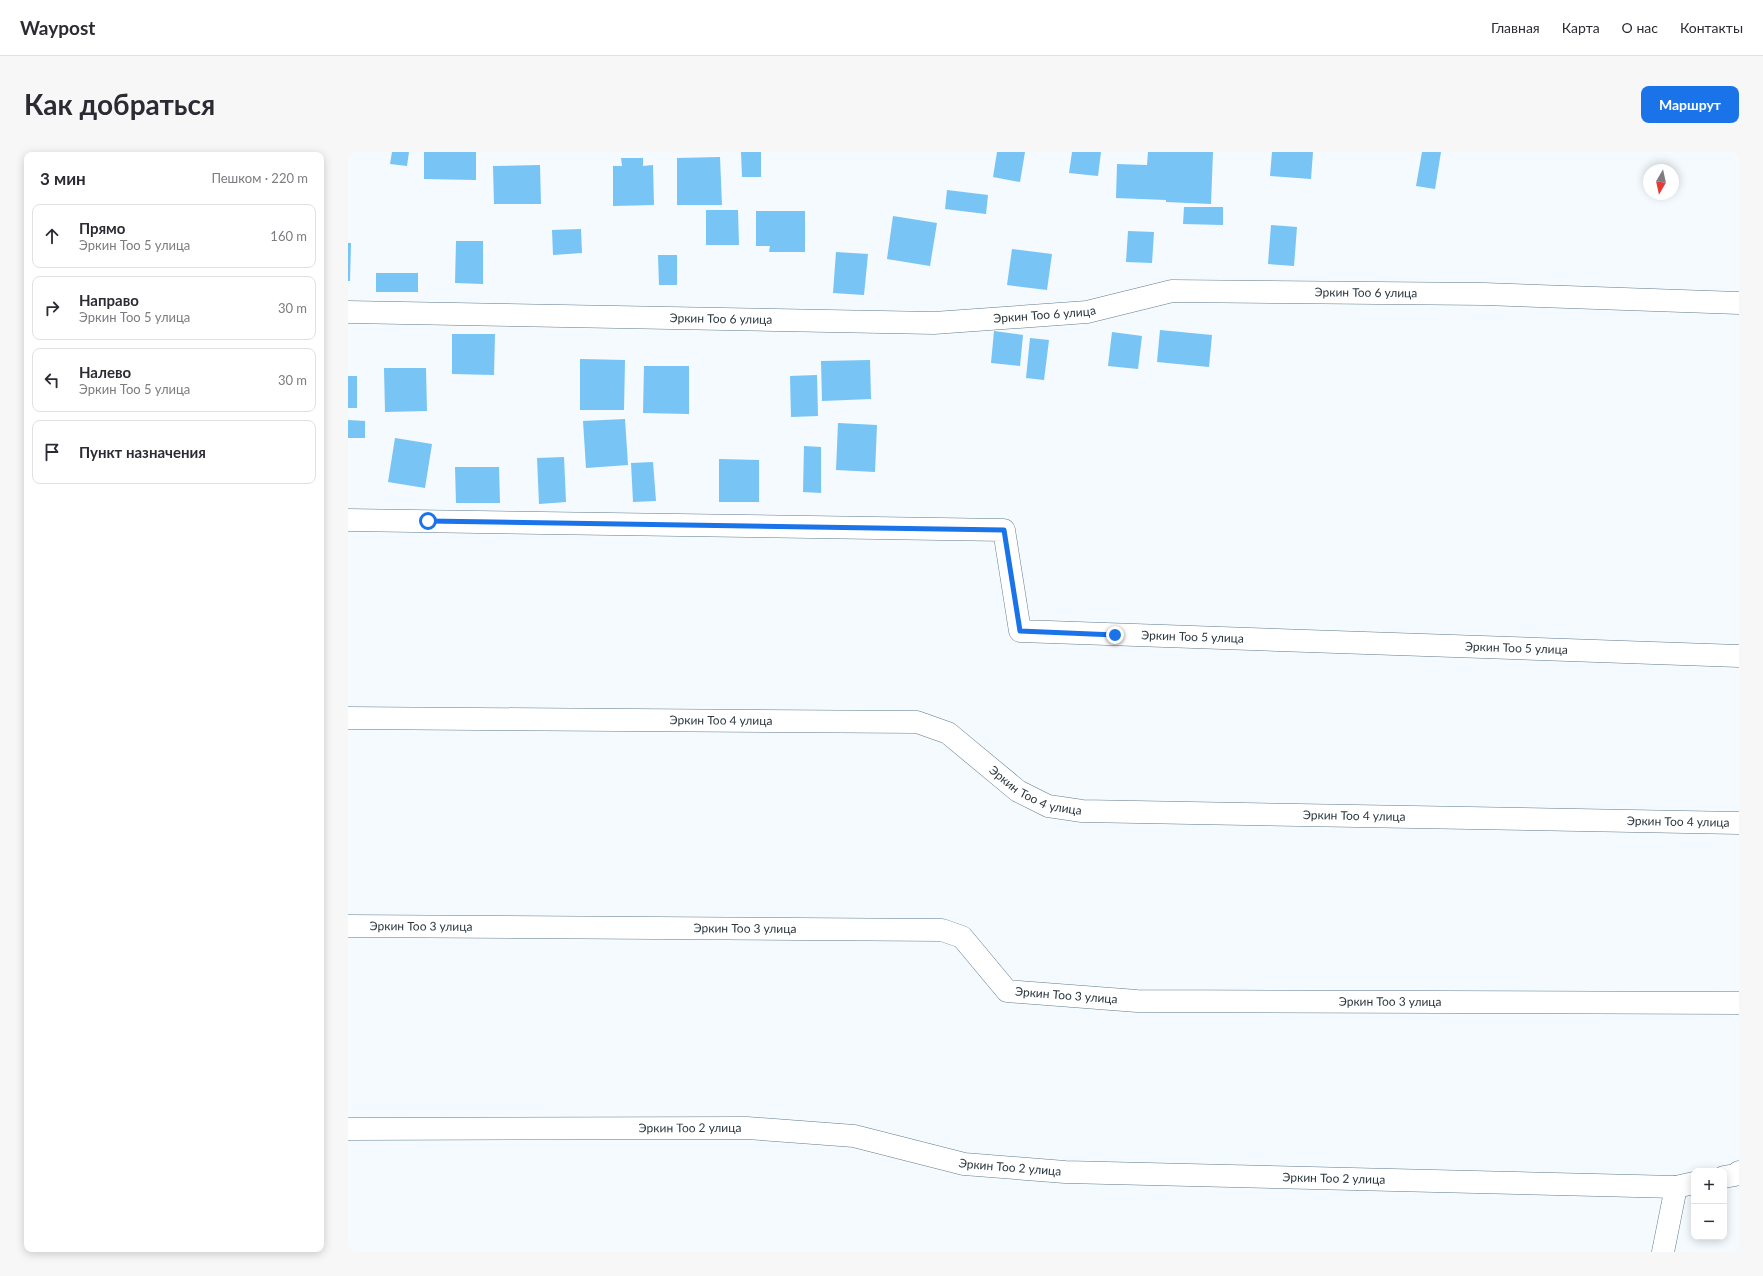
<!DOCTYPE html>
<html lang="ru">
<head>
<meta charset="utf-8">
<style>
	:root { --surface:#fff; --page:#f7f7f7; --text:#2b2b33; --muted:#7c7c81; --line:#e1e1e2; --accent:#1a73e8 }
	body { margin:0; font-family:Lato,sans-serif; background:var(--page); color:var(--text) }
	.controls { position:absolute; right:12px; bottom:12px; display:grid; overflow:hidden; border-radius:8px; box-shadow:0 2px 10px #0003 }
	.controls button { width:36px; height:36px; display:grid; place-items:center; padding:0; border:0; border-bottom:1px solid var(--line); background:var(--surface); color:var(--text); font:20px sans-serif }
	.compass { position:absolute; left:1295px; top:12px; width:36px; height:36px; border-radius:50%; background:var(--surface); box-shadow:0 2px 10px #0003; rotate:189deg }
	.stop { position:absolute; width:12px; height:12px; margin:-9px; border:3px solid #1a73e8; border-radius:50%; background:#fff }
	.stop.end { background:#1a73e8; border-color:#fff; box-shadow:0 1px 4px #0008 }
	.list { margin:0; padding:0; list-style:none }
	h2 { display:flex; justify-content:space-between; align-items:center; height:52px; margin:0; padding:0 16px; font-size:17px }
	h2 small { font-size:13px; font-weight:400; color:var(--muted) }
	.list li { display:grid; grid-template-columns:26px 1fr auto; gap:12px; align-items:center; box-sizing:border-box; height:64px; margin:0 8px 8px; padding:0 8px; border:1px solid var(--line); border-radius:8px }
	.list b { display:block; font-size:15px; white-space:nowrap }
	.list p { margin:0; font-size:13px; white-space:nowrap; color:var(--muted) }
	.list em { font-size:13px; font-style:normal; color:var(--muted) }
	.icon { flex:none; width:22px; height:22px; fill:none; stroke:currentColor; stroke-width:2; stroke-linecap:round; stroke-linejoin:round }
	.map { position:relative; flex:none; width:1391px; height:1100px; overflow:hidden; border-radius:8px }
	header { display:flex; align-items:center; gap:24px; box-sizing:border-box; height:56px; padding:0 20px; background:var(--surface); border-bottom:1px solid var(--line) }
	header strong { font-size:19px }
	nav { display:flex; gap:22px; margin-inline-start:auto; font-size:14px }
	.intro { display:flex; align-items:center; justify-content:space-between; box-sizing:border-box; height:96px; padding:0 24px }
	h1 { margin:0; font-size:28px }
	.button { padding:10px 18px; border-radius:8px; background:var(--accent); color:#fff; font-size:14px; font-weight:700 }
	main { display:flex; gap:24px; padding:0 24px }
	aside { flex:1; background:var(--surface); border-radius:8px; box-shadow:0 2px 10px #0003 }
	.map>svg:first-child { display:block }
	.building { fill:#77c4f5 }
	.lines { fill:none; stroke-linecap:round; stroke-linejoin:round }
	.minor-casing { stroke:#617c8e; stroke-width:23 }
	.minor { stroke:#fff; stroke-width:22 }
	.route { stroke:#1a73e8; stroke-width:5 }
	.labels { text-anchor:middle; stroke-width:3; stroke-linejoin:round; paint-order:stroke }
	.street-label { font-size:12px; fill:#2b373f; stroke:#fff }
</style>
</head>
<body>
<header>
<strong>Waypost</strong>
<nav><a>Главная</a><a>Карта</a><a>О нас</a><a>Контакты</a></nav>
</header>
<div class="intro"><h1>Как добраться</h1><a class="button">Маршрут</a></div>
<main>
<aside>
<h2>3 мин<small>Пешком · 220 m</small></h2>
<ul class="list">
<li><svg class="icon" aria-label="ahead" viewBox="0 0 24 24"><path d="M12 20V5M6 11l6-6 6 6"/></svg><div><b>Прямо</b><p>Эркин Тоо 5 улица</p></div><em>160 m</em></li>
<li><svg class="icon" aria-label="right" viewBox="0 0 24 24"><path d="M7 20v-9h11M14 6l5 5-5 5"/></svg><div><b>Направо</b><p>Эркин Тоо 5 улица</p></div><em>30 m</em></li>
<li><svg class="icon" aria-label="left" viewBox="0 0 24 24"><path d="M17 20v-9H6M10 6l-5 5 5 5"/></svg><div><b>Налево</b><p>Эркин Тоо 5 улица</p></div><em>30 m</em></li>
<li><svg class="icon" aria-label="arrive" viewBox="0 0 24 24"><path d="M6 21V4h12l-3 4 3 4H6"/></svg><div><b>Пункт назначения</b></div></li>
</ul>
</aside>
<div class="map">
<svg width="1391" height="1100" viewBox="0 0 1391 1100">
	<rect width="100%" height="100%" fill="#f4fafe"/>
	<!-- building -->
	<path class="building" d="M 44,0 L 61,0 L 59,14 L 42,12 Z
		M 76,0 L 128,0 L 128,28 L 76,27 Z
		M 393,0 L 413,0 L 413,25 L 394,25 Z
		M 649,0 L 677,0 L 672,30 L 645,25 Z
		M 724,0 L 753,0 L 750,24 L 721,21 Z
		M 800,0 L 865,0 L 863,52 L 818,50 L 818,48 L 768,46 L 769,12 L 799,13 Z
		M 924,0 L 965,0 L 963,27 L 922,24 Z
		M 1074,0 L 1093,0 L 1087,37 L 1068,34 Z
		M 372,5 L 374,53 L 329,53 L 329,6 Z
		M 273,6 L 295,6 L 295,14 L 305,13 L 306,53 L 265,54 L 265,14 L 274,14 Z
		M 192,13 L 193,52 L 146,52 L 145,14 Z
		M 599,38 L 640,43 L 638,62 L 597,57 Z
		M 836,55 L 875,55 L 875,73 L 835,72 Z
		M 358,58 L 390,58 L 391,93 L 358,93 Z
		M 408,59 L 457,59 L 457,100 L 421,100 L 422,94 L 408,94 Z
		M 545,64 L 589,71 L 582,114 L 539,107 Z
		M 923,73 L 949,75 L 946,114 L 920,112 Z
		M 233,77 L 234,101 L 205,103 L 204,78 Z
		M 780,79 L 806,80 L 804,111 L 778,110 Z
		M 108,89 L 135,89 L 135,132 L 107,131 Z
		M 0,91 L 3,91 L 2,129 L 0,129 Z
		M 664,97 L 704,102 L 699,138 L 659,133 Z
		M 488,100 L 520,102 L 516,143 L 485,141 Z
		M 310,103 L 329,103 L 329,133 L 311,133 Z
		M 28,121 L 70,121 L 70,140 L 28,140 Z
		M 812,178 L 864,183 L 861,215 L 809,210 Z
		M 646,179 L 675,183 L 672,214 L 643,211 Z
		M 764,180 L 794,184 L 790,217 L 760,214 Z
		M 104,182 L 147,182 L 146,223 L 104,222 Z
		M 682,186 L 701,188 L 696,228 L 678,226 Z
		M 232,207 L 277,208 L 276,258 L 232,258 Z
		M 522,208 L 523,247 L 474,249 L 473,209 Z
		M 296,214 L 341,214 L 341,262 L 295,261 Z
		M 36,216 L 78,216 L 79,259 L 37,260 Z
		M 469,223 L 470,264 L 443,265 L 442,224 Z
		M 0,224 L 9,224 L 9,256 L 0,256 Z
		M 277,267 L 280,313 L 238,316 L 235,269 Z
		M 0,268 L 17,269 L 17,286 L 0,286 Z
		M 490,271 L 529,273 L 527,320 L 488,318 Z
		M 47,286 L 84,292 L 77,336 L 40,330 Z
		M 456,294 L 473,295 L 473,341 L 455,340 Z
		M 216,305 L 218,350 L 191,352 L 189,306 Z
		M 371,307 L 411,308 L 411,350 L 371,350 Z
		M 305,310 L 308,349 L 285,350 L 283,311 Z
		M 107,315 L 151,315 L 152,351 L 108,351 Z"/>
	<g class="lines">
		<defs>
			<g id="minor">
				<path id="s1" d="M 0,160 L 586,171 L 739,160 L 824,139 L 1136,142 L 1391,151"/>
				<path id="s2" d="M 0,368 L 656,378 L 672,479 L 1391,504"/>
				<path id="s3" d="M 0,566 L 569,570 L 600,581 L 670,639 L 700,654 L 734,659 L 1391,671"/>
				<path id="s4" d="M 0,774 L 594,778 L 614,785 L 659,839 L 789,849 L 1391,851"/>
				<path id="s5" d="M 0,977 L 399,976 L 506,984 L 616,1012 L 717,1020 L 1328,1035"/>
				<path d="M 1376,1025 L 1387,1023 L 1391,1020"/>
				<path d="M 1315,1100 L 1328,1035 L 1346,1031"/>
			</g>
		</defs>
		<!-- minor casing -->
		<use href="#minor" class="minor-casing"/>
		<!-- minor -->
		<use href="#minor" class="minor"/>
	</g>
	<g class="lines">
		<!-- route -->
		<path class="route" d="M 80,369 L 656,378 L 672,479 L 767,483"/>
	</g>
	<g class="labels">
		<!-- street labels -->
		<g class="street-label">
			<text dy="4" stroke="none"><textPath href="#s1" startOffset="1021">Эркин Тоо 6 улица</textPath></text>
			<text dy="4" stroke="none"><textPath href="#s1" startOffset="697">Эркин Тоо 6 улица</textPath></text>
			<text dy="4" stroke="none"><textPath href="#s1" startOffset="373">Эркин Тоо 6 улица</textPath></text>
			<text dy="4" stroke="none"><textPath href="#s2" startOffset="931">Эркин Тоо 5 улица</textPath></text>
			<text dy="4" stroke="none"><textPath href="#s2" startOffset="1255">Эркин Тоо 5 улица</textPath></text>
			<text dy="4" stroke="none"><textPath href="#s3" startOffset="373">Эркин Тоо 4 улица</textPath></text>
			<text dy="4" stroke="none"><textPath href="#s3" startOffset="709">Эркин Тоо 4 улица</textPath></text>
			<text dy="4" stroke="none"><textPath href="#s3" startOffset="1033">Эркин Тоо 4 улица</textPath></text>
			<text dy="4" stroke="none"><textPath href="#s3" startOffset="1357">Эркин Тоо 4 улица</textPath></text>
			<text dy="4" stroke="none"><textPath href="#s4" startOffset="73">Эркин Тоо 3 улица</textPath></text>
			<text dy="4" stroke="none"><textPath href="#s4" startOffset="397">Эркин Тоо 3 улица</textPath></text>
			<text dy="4" stroke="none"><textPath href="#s4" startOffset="745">Эркин Тоо 3 улица</textPath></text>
			<text dy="4" stroke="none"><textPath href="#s4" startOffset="1069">Эркин Тоо 3 улица</textPath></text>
			<text dy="4" stroke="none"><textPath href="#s5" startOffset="342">Эркин Тоо 2 улица</textPath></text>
			<text dy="4" stroke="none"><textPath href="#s5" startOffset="666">Эркин Тоо 2 улица</textPath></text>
			<text dy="4" stroke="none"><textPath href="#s5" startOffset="990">Эркин Тоо 2 улица</textPath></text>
		</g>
	</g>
</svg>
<div class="controls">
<button>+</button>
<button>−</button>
</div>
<svg class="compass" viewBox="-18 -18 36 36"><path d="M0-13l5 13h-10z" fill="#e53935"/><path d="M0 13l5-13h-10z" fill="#7c7c81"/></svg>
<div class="stop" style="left:80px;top:369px"></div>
<div class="stop end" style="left:767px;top:483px"></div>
</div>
</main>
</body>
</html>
